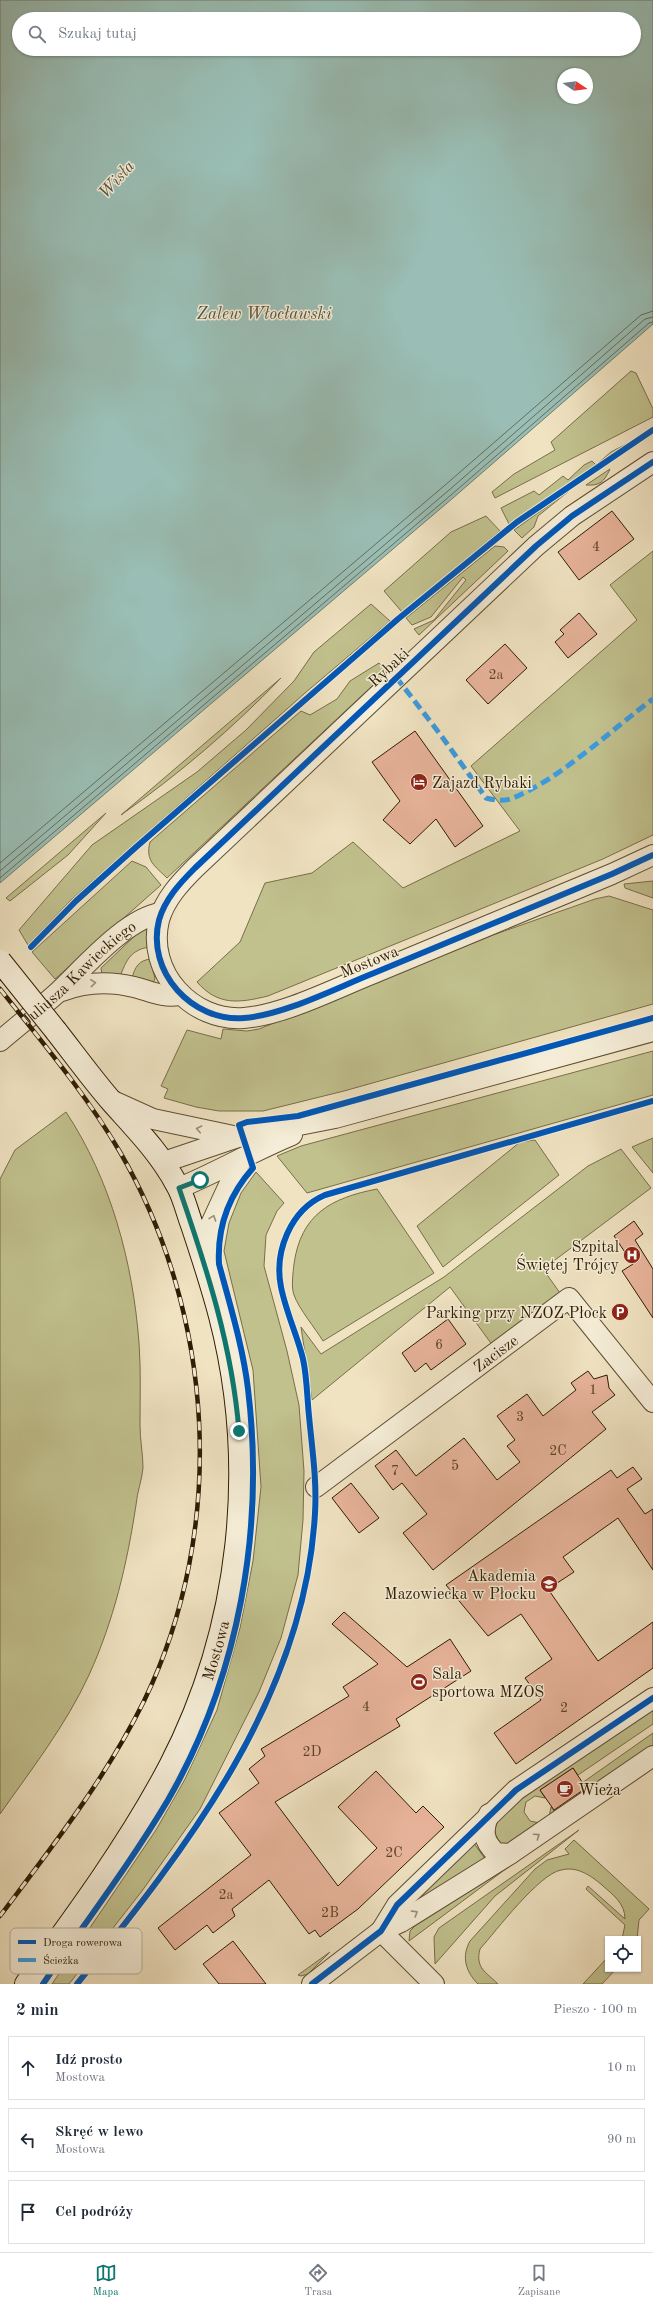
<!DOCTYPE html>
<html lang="pl">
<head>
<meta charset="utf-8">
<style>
	:root { --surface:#fff; --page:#f6f6f7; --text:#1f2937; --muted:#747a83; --line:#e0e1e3; --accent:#0f766e }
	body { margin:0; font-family:"Old Standard TT",serif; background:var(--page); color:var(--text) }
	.controls { position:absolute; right:12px; bottom:12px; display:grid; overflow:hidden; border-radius:0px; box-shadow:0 1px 3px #0004 }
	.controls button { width:36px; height:36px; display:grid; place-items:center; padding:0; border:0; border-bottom:1px solid var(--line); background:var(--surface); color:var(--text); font:20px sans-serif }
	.compass { position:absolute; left:557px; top:68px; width:36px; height:36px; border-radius:50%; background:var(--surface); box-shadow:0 1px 3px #0004; rotate:103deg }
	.stop { position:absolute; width:12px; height:12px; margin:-9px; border:3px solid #0f766e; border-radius:50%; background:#fff }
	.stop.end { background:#0f766e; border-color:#fff; box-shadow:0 1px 4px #0008 }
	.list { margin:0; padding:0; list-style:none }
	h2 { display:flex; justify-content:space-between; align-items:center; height:52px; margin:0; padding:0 16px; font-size:17px }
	h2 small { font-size:13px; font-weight:400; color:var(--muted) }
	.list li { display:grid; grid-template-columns:26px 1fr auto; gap:12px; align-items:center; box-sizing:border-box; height:64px; margin:0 8px 8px; padding:0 8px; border:1px solid var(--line); border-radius:0px }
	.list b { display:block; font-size:15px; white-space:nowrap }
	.list p { margin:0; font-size:13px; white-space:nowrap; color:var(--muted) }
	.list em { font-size:13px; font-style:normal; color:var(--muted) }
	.icon { flex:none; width:22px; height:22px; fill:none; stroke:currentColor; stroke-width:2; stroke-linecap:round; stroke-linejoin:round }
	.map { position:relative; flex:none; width:653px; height:1984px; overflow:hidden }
	.search { position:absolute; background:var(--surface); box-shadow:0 1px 3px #0004; left:12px; right:12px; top:12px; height:44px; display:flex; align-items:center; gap:10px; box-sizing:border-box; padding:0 14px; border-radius:22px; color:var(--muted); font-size:15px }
	.sheet { height:268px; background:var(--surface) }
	nav { display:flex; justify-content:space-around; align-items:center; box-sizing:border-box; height:56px; border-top:1px solid var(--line); background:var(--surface); font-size:11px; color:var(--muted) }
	nav a { display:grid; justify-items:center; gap:2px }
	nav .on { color:var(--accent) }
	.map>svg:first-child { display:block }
	.green { fill:#c1c18e; stroke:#786e48 }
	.water { fill:#9abeb5; stroke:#6f7d6d; fill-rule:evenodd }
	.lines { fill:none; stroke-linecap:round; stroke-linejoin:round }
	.shore { stroke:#646d5c; stroke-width:1 }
	.building { fill:#e8b49b; stroke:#2f1c02 }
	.street-casing { stroke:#5f4e32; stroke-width:22 }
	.secondary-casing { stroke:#2f1c02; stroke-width:24 }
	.street { stroke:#f5edd7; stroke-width:20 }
	.secondary { stroke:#f5edd7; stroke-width:22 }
	.rail-casing { stroke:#2f1c02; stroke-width:4.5 }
	.rail { stroke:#f5edd7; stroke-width:3; stroke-dasharray:9; stroke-linecap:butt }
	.secondary-bridge-casing { stroke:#2f1c02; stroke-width:24; stroke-linecap:butt }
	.secondary-bridge { stroke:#f5edd7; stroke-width:22 }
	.quiet { stroke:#3d9bdd; stroke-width:5; stroke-dasharray:10 5; stroke-linecap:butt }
	.cycleway-casing { stroke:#f5edd7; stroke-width:8 }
	.cycleway { stroke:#0057b8; stroke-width:6 }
	.oneway { stroke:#9c8f77 }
	.route { stroke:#0f766e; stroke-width:5 }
	.labels { text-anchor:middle; stroke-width:3; stroke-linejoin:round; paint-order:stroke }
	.number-label { font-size:14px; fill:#5d4228 }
	.street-label { font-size:16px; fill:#2f1c02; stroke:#f5edd7 }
	.poi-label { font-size:16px; fill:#2f1c02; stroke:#f5edd7; text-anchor:start }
	.water-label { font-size:17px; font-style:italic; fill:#545541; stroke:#f5edd7 }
	.key { fill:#f5edd7; stroke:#baae97; stroke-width:1 }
	.key-label { font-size:11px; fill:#2f1c02 }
</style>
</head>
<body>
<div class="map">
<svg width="653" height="1984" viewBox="0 0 653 1984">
	<rect width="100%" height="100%" fill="#f0e3c2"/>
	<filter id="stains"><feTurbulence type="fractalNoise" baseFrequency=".005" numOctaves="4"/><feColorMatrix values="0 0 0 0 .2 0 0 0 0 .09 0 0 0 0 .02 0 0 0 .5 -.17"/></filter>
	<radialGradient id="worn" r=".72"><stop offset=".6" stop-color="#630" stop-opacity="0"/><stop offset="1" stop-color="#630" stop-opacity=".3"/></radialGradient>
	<!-- green -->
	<path class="green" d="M 631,371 L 636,373 L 653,409 L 653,417 L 495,498 L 492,492 L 514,474 L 555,450 L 551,442 Z
		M 638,438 L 509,524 L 501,508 L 534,491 L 539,495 L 563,476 L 568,480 L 584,465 L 592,461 L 596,465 L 611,452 Z
		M 610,469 C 604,482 600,486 586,485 Z
		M 569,491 L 538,516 L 534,527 L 522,538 L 514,530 Z
		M 486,516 L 500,531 L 402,612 L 384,591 L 451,532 Z
		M 495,546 L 504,547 L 508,551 L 419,635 L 414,629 L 434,620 L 466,580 L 463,577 L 431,617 L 412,625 L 406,618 Z
		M 653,551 L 653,835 L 603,859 L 268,996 C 239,1003 218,1006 197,982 L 240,942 L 265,883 L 312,873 L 353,842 L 403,888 L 520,831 L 471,766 L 637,620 L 610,585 Z
		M 371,604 L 390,621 L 305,693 L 71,900 L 28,945 L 19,930 L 92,845 L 197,772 L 246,730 L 294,681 L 314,652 Z
		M 379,663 L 387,672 L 167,878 C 155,866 145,861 150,842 L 301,711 L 310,715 L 337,699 L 350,681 Z
		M 281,678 C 232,729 179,774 121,815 Z
		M 106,813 L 68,855 L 10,901 L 6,898 Z
		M 132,861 L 146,867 L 161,885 L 55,979 L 32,952 Z
		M 653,881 L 653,898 L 625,888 L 624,884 Z
		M 609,896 L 653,910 L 653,1004 L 344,1091 L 263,1111 L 219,1111 L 196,1107 L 164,1098 L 168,1089 L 161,1086 L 187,1030 L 221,1039 L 223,1029 L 247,1031 L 259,1029 L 493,935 L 595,899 Z
		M 148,928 L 149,947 C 131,950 126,960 120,977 L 102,974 L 101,968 L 142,929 Z
		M 151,959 L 155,979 L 153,983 L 132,978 C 135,967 139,960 151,959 Z
		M 653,1051 L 653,1095 L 307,1193 L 277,1156 L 301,1146 Z
		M 66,1112 C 111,1180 133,1263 139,1343 C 141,1371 140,1399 140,1426 C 140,1440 143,1454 143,1468 C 142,1480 137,1492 136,1505 C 127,1564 114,1620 89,1675 C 66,1725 31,1770 0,1814 L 0,1179 L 15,1150 Z
		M 653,1138 L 653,1173 L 632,1147 Z
		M 535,1140 L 559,1175 L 443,1267 L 417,1226 L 520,1142 Z
		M 621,1149 L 651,1188 L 543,1269 L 560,1293 L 493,1346 L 450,1287 L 312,1400 L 301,1327 L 321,1354 L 444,1277 L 588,1166 Z
		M 256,1172 L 284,1203 L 277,1211 L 266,1235 L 264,1266 L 287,1351 L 299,1405 L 304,1471 L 303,1520 L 298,1575 L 281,1638 L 259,1692 L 200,1809 L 142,1891 L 69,1984 L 52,1984 L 156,1830 L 185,1779 L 217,1710 L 240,1628 L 253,1561 L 261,1487 L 253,1370 L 224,1251 L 229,1223 L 241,1193 Z
		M 377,1189 L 434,1273 L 323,1341 C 315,1328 299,1309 294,1295 C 291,1287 293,1273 294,1264 C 301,1214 331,1198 377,1189 Z
		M 653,1708 L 653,1724 L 578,1775 L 573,1768 L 540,1790 L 545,1798 L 535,1796 L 526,1802 L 524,1812 L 530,1821 L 540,1823 L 549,1817 L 551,1807 L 554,1811 L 587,1789 L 582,1783 L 653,1733 L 653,1750 L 515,1844 L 502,1844 C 497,1839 493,1833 496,1825 C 507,1800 624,1728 653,1708 Z
		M 579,1830 L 495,1896 L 435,1964 L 434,1937 L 439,1928 Z
		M 574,1840 L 649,1909 L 639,1920 L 637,1939 L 622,1939 L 625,1925 L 586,1889 L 588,1886 L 625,1919 C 625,1903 613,1895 602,1885 C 590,1875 577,1866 561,1870 C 539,1874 496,1931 480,1949 C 475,1968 486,1972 498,1984 L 478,1984 C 466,1972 461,1957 470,1941 L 535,1869 L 547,1860 L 569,1854 L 565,1849 Z
		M 473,1842 L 486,1860 L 398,1912 Z
		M 511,1865 L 409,1941 L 410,1931 L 415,1926 Z
		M 330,1952 L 308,1974 L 301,1976 L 298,1975 Z
		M 608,1957 L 608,1969 L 616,1969 L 602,1984 L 583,1984 Z"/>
	<!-- water -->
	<path class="water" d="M 0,0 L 653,0 L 653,324 L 453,498 L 0,883 ZM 19,19 L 634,19 L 634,49 L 19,49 ZM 563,74 L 587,74 L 587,98 L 563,98 Z"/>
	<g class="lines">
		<!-- shore -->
		<path class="shore" d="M 0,863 L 444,486 L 641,315 L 653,311
			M 0,871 L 448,491 L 645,319 L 653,317
			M 0,878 L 451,495 L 649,323 L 653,322"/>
	</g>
	<!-- building -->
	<path class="building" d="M 612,511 L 634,539 L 579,580 L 558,552 Z
		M 579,613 L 597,634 L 568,658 L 555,642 L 564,634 L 560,630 Z
		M 505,644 L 527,668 L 488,704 L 466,680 Z
		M 415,731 L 483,826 L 455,847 L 436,819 L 410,844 L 383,820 L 400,801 L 372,762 Z
		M 634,1221 L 643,1234 L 635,1240 L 653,1269 L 653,1318 L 622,1271 L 633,1264 L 614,1236 Z
		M 448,1319 L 466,1344 L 431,1370 L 426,1363 L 415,1372 L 402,1353 Z
		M 588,1371 L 594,1379 L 607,1375 L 609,1388 L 615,1395 L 592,1412 L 606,1429 L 433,1570 L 403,1533 L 427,1514 L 402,1483 L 393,1490 L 375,1466 L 396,1450 L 416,1476 L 464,1438 L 497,1480 L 520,1462 L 507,1446 L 515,1440 L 497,1416 L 527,1394 L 543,1416 L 576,1390 L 571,1383 Z
		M 633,1467 L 642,1479 L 627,1489 L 645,1514 L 653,1509 L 653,1570 L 618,1518 L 563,1557 L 574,1572 L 548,1589 L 598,1661 L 653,1622 L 653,1668 L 516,1764 L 494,1733 L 541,1700 L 525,1678 L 552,1659 L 521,1614 L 488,1636 L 446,1585 L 611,1470 L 617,1478 Z
		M 351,1483 L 379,1518 L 359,1533 L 332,1498 Z
		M 344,1612 L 407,1667 L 450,1639 L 471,1671 L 396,1719 L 400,1726 L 275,1802 L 338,1886 L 377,1848 L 338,1807 L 376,1771 L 416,1813 L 423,1806 L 444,1827 L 358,1909 L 320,1937 L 315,1930 L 309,1934 L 269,1880 L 232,1909 L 235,1916 L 213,1933 L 207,1925 L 175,1950 L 158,1928 L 251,1855 L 219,1813 L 259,1783 L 249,1769 L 265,1756 L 261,1749 L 349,1696 L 343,1687 L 378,1664 L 332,1624 Z
		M 573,1768 L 586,1788 L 554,1810 L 540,1790 Z
		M 233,1941 L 266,1984 L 219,1984 L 203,1964 Z"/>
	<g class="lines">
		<defs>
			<g id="street">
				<path d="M 653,462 L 572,516 L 536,546 L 195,868 C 180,883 165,899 159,920 C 146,972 192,1022 244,1018 C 284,1015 336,988 374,973 C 453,940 533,907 612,874 L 653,855"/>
				<path d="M 62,991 C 85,982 109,981 134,987 C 150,991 163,998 179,995"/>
				<path id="s1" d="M 0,1041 C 19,1025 38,1010 56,994 C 83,969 126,918 161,913"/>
				<path d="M 111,1100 L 153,1119 L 238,1137"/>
				<path d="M 164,1162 L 238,1137 L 335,1118 L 653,1031"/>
				<path d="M 179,1188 C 218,1172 253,1151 292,1135"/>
				<path d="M 207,1266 L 211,1224 L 241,1159"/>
				<path id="s2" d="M 316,1487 L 569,1298 L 653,1402"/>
				<path d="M 489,1814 C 482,1831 483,1841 496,1853 L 510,1854"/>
				<path d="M 381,1931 L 397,1905 L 516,1790 L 653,1698"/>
				<path d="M 381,1931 L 434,1984"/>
				<path d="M 312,1984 L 381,1931 L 401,1922 L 510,1854 L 653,1756"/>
			</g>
			<g id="secondary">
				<path id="s3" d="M 26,1984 C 76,1916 131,1841 170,1766 C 241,1629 259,1466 220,1316 C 212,1285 202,1255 192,1225 C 187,1212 184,1197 177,1185 C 160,1153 136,1129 112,1102 C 92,1079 74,1054 56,1031"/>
			</g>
		</defs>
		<!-- street casing -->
		<use href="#street" class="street-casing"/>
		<!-- secondary casing -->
		<use href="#secondary" class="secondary-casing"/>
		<!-- street -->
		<use href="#street" class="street"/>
		<!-- secondary -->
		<use href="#secondary" class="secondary"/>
		<defs>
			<path id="rail" d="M 0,989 C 42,1042 86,1094 120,1152 C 215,1316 228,1528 144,1701 C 106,1778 52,1847 0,1916"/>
		</defs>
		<!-- rail casing -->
		<use href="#rail" class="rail-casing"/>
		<!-- rail -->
		<use href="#rail" class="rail"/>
		<defs>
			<path id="secondary-bridge" d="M 0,961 L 56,1031"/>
		</defs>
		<!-- secondary-bridge casing -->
		<use href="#secondary-bridge" class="secondary-bridge-casing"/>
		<!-- secondary-bridge -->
		<use href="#secondary-bridge" class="secondary-bridge"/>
		<!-- quiet -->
		<path class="quiet" d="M 396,677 L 440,734 L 486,798 C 494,800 504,802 513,798 C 560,779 611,730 653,699"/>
		<defs>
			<path id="cycleway" d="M 653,462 L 572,516 L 536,546 L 195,868 C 180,883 165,899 159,920 C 146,972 192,1022 244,1018 C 284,1015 336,988 374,973 C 453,940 533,907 612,874 L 653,855
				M 31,947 L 76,901 L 135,848 L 398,619 L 517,522 L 653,430
				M 43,1984 C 85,1923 130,1864 168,1800 C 239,1677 265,1529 248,1389 C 243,1347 230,1305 219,1264 C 217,1227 228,1196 253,1168 L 239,1125 L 247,1122 L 298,1116 L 653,1018
				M 77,1984 C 188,1846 305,1697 315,1513 C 317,1480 312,1448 309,1416 C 307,1397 307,1377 303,1359 C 297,1335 286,1312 281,1287 C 274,1252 290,1210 325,1195 L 653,1101
				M 312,1984 L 381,1931 L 397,1905 L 516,1790 L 653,1698"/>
		</defs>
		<!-- cycleway casing -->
		<use href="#cycleway" class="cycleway-casing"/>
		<!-- cycleway -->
		<use href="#cycleway" class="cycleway"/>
	</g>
	<!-- one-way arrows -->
	<defs><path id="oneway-chevron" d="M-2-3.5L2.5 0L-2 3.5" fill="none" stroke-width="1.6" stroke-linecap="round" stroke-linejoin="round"/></defs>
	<g class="oneway">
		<use href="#oneway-chevron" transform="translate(93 983) rotate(-5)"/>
		<use href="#oneway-chevron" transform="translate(199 1129) rotate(-168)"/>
		<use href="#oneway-chevron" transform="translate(213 1218) rotate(-70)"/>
		<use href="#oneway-chevron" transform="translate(537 1836) rotate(-34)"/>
		<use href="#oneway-chevron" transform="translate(415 1913) rotate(-32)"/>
	</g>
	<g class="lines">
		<!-- route -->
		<path class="route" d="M 200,1180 L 179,1188 C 207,1269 232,1346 239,1431"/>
	</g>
	<!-- icons -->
	<defs>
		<symbol id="hotel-disc" viewBox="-11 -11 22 22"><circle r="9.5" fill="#8f2418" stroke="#f5edd7"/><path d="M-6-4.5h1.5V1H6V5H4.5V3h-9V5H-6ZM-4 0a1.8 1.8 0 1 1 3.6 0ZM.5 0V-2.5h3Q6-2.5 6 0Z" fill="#fff"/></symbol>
		<symbol id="hospital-disc" viewBox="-11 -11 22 22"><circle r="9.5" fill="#8f2418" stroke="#f5edd7"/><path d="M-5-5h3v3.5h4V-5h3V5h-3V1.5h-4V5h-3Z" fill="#fff"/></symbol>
		<symbol id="parking-disc" viewBox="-11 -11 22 22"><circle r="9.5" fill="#8f2418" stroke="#f5edd7"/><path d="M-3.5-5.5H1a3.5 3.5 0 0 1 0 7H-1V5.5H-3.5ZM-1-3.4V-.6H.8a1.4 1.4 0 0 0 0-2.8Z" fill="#fff"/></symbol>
		<symbol id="university-disc" viewBox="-11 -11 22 22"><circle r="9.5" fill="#8f2418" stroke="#f5edd7"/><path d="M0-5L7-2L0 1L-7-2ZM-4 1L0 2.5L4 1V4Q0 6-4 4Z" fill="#fff"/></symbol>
		<symbol id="stadium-disc" viewBox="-11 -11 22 22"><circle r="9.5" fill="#8f2418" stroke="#f5edd7"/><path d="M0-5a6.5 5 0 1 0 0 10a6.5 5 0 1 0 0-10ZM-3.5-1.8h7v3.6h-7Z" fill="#fff"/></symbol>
		<symbol id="cafe-disc" viewBox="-11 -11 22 22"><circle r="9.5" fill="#8f2418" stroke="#f5edd7"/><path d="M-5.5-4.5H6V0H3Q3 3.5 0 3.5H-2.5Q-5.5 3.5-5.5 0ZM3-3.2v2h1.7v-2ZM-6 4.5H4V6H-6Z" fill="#fff"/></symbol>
	</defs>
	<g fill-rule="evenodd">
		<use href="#hotel-disc" x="409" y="772" width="20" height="20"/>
		<use href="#hospital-disc" x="622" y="1245" width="20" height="20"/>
		<use href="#parking-disc" x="610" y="1302" width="20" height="20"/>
		<use href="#university-disc" x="539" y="1574" width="20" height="20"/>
		<use href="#stadium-disc" x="409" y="1672" width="20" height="20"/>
		<use href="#cafe-disc" x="555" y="1779" width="20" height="20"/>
	</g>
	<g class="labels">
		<!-- number labels -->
		<g class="number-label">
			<text x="596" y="551">4</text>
			<text x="496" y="679">2a</text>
			<text x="439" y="1349">6</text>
			<text x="593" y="1394">1</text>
			<text x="520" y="1421">3</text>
			<text x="558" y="1455">2C</text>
			<text x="455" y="1470">5</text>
			<text x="395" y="1475">7</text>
			<text x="366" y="1711">4</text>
			<text x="564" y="1712">2</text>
			<text x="312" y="1756">2D</text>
			<text x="394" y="1857">2C</text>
			<text x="226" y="1899">2a</text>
			<text x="330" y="1917">2B</text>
		</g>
		<!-- street labels -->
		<g class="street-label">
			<text transform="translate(388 667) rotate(-43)" y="6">Rybaki</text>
			<text transform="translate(369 961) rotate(-22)" y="6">Mostowa</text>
			<text dy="6" stroke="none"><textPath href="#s1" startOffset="104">Juliusza Kawieckiego</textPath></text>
			<text dy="6" stroke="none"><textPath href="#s2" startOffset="224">Zacisze</textPath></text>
			<text dy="6" stroke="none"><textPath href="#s3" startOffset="386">Mostowa</textPath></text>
		</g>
		<!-- poi labels -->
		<g class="poi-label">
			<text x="432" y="788">Zajazd Rybaki</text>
			<text x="619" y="1252" text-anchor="end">Szpital<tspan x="619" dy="18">Świętej Trójcy</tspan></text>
			<text x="607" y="1318" text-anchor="end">Parking przy NZOZ Płock</text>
			<text x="536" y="1581" text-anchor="end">Akademia<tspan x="536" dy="18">Mazowiecka w Płocku</tspan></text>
			<text x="432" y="1679">Sala<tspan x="432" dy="18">sportowa MZOS</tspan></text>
			<text x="578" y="1795">Wieża</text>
		</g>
		<!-- water labels -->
		<g class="water-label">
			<text transform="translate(116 179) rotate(-48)" y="6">Wisła</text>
			<text x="264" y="319">Zalew Włocławski</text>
		</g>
	</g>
	<!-- legend -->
	<rect x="10" y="1928" width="132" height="46" rx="6" class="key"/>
	<rect x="18" y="1940" width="18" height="4" fill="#0057b8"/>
	<rect x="18" y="1958" width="18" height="4" fill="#3d9bdd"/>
	<g class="key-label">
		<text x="43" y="1946">Droga rowerowa</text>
		<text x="43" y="1964">Ścieżka</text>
	</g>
	<rect width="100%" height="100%" filter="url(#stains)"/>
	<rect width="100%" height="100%" fill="url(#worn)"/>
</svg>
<div class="controls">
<button><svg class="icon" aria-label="locate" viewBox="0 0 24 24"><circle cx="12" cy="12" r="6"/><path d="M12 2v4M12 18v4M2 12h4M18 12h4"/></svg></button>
</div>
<svg class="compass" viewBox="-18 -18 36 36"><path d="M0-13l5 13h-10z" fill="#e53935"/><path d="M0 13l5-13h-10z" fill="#747a83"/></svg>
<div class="stop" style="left:200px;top:1180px"></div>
<div class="stop end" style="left:239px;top:1431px"></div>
<div class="search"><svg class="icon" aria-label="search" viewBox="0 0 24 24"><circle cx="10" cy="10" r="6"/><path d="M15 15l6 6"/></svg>Szukaj tutaj</div>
</div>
<section class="sheet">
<h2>2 min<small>Pieszo · 100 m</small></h2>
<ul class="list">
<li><svg class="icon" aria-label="ahead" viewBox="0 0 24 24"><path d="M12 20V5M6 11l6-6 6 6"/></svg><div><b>Idź prosto</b><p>Mostowa</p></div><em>10 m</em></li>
<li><svg class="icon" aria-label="left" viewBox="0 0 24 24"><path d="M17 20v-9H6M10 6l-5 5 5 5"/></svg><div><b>Skręć w lewo</b><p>Mostowa</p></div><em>90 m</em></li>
<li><svg class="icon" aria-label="arrive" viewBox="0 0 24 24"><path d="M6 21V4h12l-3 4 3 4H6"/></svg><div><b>Cel podróży</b></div></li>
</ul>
</section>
<nav>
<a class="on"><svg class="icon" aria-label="map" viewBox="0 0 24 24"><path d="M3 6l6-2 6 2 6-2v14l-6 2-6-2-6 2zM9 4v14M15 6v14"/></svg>Mapa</a>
<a><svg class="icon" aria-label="directions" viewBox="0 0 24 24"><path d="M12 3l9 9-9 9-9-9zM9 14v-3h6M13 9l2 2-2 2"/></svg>Trasa</a>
<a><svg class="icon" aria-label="saved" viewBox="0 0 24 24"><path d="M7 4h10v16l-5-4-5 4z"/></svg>Zapisane</a>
</nav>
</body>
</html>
